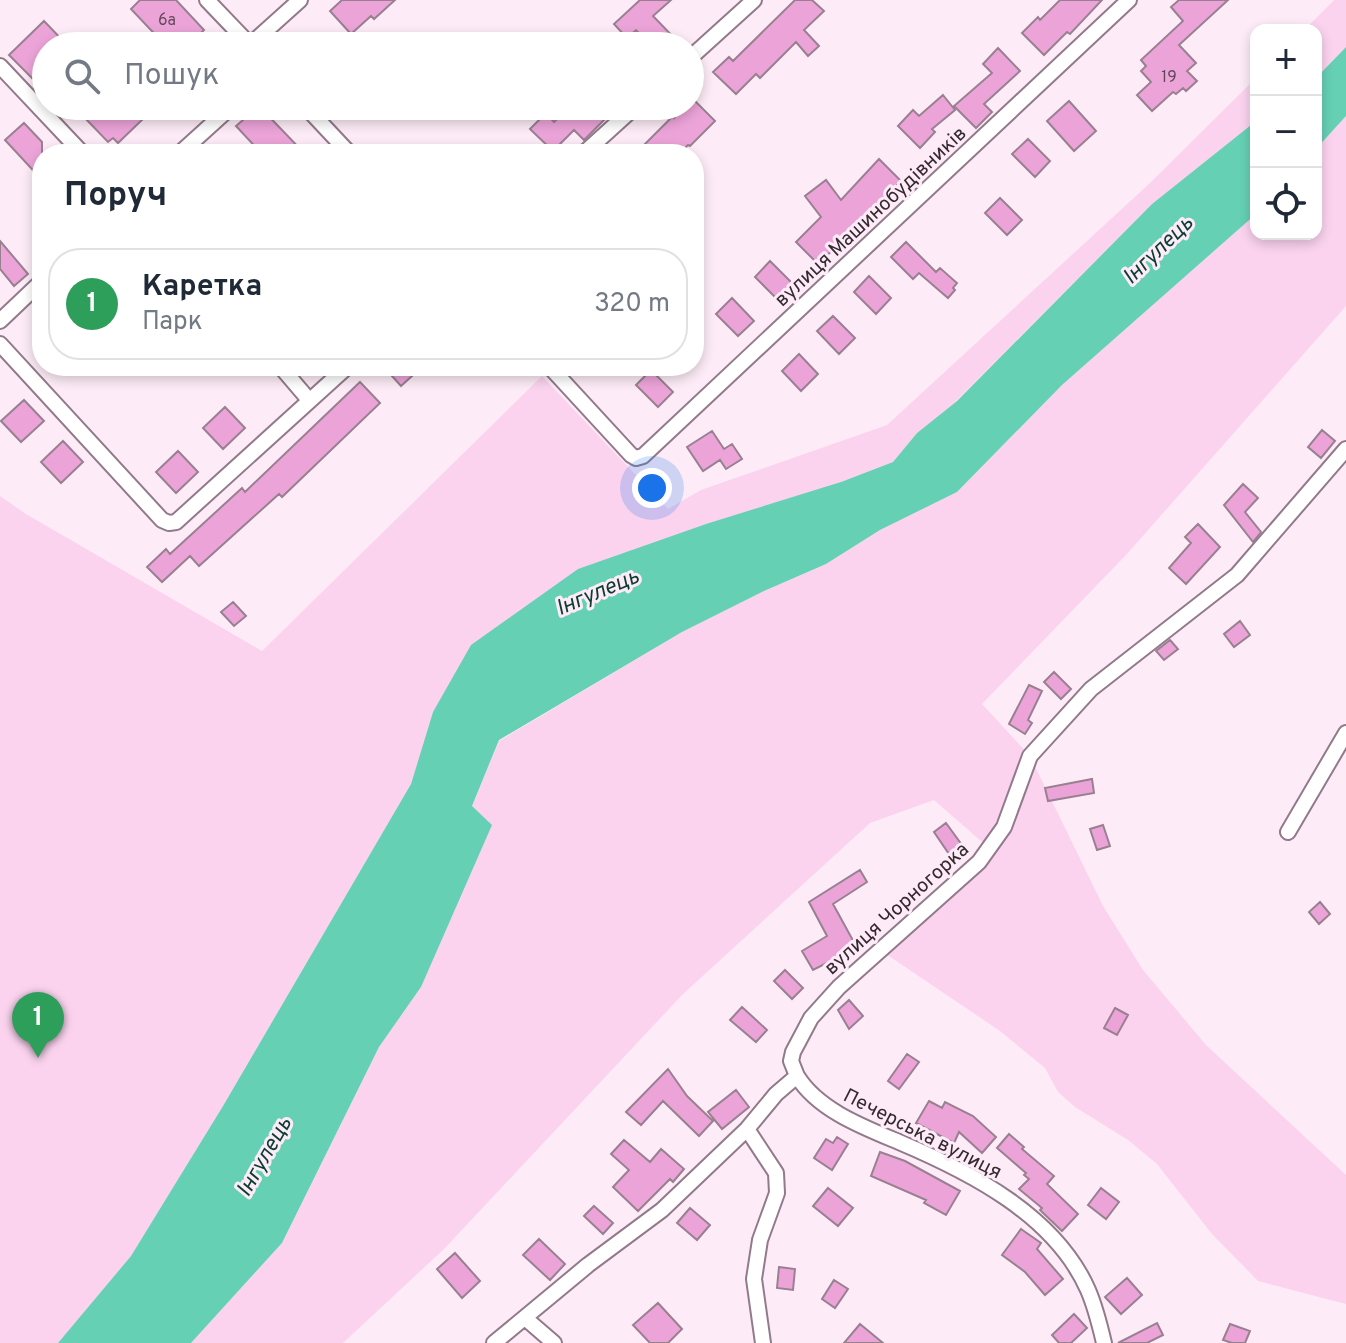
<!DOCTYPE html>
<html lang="uk">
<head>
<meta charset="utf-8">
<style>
	:root { --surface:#fff; --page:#f2f2f3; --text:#1f2937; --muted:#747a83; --line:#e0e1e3; --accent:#0b8043 }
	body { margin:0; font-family:Overpass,sans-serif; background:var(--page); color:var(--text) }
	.controls { position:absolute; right:24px; top:24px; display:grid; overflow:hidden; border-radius:16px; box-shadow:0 4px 12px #0003 }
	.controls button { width:72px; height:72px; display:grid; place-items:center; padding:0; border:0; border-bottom:2px solid var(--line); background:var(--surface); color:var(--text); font:40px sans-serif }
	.you { position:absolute; left:652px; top:488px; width:28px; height:28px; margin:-20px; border:6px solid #fff; border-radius:50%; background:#1a73e8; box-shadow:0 0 0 12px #1a73e833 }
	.badge { display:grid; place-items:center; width:52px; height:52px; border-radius:50%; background:var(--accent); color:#fff; font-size:26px; font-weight:700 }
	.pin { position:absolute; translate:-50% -66px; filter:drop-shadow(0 2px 4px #0008) }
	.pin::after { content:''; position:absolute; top:42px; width:28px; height:24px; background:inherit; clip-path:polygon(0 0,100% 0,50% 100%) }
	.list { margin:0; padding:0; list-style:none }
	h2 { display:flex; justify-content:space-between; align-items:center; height:104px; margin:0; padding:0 32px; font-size:34px }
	h2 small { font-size:26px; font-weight:400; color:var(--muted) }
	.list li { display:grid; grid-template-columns:52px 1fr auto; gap:24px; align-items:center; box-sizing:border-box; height:112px; margin:0 16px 16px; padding:0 16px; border:2px solid var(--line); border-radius:32px }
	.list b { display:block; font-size:30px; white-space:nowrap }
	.list p { margin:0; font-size:26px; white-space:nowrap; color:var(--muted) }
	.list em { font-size:26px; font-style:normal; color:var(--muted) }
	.icon { flex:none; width:44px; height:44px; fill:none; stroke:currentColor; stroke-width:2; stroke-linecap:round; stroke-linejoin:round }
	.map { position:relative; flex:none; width:1346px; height:1343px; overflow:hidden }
	.search { position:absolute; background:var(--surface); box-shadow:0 4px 12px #0003; left:32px; top:32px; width:672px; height:88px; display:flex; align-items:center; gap:20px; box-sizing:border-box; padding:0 28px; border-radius:44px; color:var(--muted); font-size:30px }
	.panel { position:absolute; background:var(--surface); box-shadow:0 4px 12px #0003; left:32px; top:144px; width:672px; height:232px; border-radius:32px }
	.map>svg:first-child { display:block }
	.green { fill:#fbd3ef }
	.water { fill:#66d0b4 }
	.building { fill:#eca4d8; stroke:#998091; stroke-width:2 }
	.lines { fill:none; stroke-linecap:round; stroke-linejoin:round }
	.street-casing { stroke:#927a8b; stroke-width:18 }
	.street { stroke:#fff; stroke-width:14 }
	.labels { text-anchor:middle; stroke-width:6; stroke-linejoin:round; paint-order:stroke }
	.number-label { font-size:16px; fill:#63485b }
	.street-label { font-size:20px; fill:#352a31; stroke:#fdecf7 }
	.water-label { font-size:22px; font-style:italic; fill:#0a3c31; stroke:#fdecf7 }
</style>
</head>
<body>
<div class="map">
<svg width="1346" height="1343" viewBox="0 0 1346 1343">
	<rect width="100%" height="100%" fill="#fdecf7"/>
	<!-- green -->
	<path class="green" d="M 1334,0 L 1346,0 L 1346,47 L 1316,78 L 1316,30 L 1304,30 Z
		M 1256,78 L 1256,121 L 1152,204 L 953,404 L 917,433 L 893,462 L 841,482 L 433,712 L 411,784 L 223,1106 L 131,1256 L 58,1343 L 0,1343 L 0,496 L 26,514 L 262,651 L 542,376 L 668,509 L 701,490 L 887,425 L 1150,183 Z
		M 1346,116 L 1346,306 L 1126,555 L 982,704 L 1030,756 L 1103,906 L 1143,970 L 1206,1045 L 1346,1175 L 1346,1304 L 1258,1281 L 1212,1234 L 1157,1164 L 1128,1140 L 1075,1107 L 1058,1092 L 1045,1068 L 1000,1031 L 880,950 L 989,848 L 934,800 L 870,823 L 682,995 L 444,1249 L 343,1343 L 191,1343 L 282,1243 L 379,1047 L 421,987 L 472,806 L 499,741 L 682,632 L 764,591 L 826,564 L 880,530 L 957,492 L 1062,385 L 1256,214 L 1256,234 L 1316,234 L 1316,149 Z"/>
	<!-- water -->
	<path class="water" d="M 1346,47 L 1346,116 L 1316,149 L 1316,78 Z
		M 1256,121 L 1256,214 L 1062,385 L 957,492 L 880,530 L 826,564 L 764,591 L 682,632 L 499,740 L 472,806 L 492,825 L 421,987 L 379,1047 L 282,1243 L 191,1343 L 58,1343 L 131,1256 L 223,1106 L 411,784 L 433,712 L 471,645 L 578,569 L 706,524 L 841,482 L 893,462 L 917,433 L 957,401 L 1152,204 Z"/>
	<!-- building -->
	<path class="building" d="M 140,0 L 176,0 L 204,30 L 193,41 L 188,36 L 177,46 L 166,46 L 131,9 Z
		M 342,0 L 395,0 L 374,19 L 371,16 L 351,34 L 330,11 Z
		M 640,0 L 671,0 L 653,16 L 682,46 L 652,46 L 636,30 L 627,38 L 614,24 Z
		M 795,0 L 812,0 L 824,11 L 804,30 L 819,46 L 808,56 L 796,42 L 760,78 L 756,74 L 736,94 L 713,72 L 729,57 L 733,61 Z
		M 1060,0 L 1102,0 L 1070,34 L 1067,32 L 1044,55 L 1022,33 L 1038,17 L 1040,20 Z
		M 1179,0 L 1228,0 L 1179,45 L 1196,63 L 1187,71 L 1197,81 L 1186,91 L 1183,88 L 1176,94 L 1173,92 L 1152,111 L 1137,95 L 1151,82 L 1141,71 L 1146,66 L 1141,60 L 1183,21 L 1171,7 Z
		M 44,21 L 68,46 L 46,46 L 46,88 L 34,76 L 32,78 L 9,55 Z
		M 998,48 L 1020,71 L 984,104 L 992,112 L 976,128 L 954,106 L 992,73 L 983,64 Z
		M 943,95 L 955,110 L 932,129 L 935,132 L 920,148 L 898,126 L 913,110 L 919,116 Z
		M 693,99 L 715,121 L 690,146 L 688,145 L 679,154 L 635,154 L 673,116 L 674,118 L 686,106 L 690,106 Z
		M 1069,101 L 1096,131 L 1074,151 L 1047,121 Z
		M 96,106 L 133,106 L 144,118 L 118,143 L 113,138 L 108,142 L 84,117 Z
		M 259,106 L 305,154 L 262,154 L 236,126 Z
		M 570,106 L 618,106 L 584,140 L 574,130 L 553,151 L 530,129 L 546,113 L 554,122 Z
		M 24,123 L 42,142 L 42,180 L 5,140 Z
		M 1028,139 L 1050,161 L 1035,177 L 1012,154 Z
		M 879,159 L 901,181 L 881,202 L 882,203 L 818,264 L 796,242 L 821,217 L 805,196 L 826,180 L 841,200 Z
		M 1000,198 L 1022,220 L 1007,235 L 985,213 Z
		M 0,241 L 28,274 L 14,286 L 0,269 Z
		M 906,242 L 936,272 L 940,268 L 957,283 L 953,288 L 955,290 L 948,298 L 919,273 L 913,279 L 891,257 Z
		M 770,261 L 793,284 L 777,299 L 755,277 Z
		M 869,276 L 891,298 L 876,314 L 854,292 Z
		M 732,298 L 754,321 L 738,336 L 716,314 Z
		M 833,316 L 855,338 L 839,354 L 817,331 Z
		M 799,354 L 818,374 L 801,391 L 782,371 Z
		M 383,366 L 423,366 L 401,386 Z
		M 651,370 L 673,392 L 658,407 L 636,385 Z
		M 360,382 L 380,403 L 282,497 L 279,494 L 199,566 L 190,556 L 162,582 L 147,567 L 166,549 L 170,554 L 242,488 L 245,492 Z
		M 24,400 L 44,421 L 21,442 L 1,421 Z
		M 225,407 L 245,428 L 223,449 L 203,428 Z
		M 1322,430 L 1335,441 L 1321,458 L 1308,447 Z
		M 712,431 L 724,449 L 732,444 L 742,459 L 726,469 L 720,460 L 703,471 L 687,447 Z
		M 63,441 L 83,462 L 61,483 L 41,462 Z
		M 178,451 L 198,472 L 176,493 L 156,472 Z
		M 1243,484 L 1258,498 L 1245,512 L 1261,532 L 1253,542 L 1224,505 Z
		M 1198,524 L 1220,547 L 1186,584 L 1169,568 L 1191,543 L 1185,537 Z
		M 233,602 L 246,616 L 234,626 L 221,612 Z
		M 1240,621 L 1250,635 L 1234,647 L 1224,634 Z
		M 1170,640 L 1178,649 L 1164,660 L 1156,651 Z
		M 1054,672 L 1071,689 L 1061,699 L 1044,682 Z
		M 1029,685 L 1042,691 L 1028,720 L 1032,723 L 1025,734 L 1009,724 Z
		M 1092,779 L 1094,793 L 1048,801 L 1045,788 Z
		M 946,823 L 962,845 L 949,854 L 934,832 Z
		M 1103,825 L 1110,846 L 1097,850 L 1090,829 Z
		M 860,870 L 867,882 L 833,904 L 855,944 L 847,953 L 813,970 L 802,951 L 827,936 L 809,902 Z
		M 1320,902 L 1330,914 L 1319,924 L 1309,912 Z
		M 785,970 L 803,988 L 792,999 L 774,981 Z
		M 849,1000 L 863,1016 L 849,1029 L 838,1010 Z
		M 742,1007 L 767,1030 L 756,1042 L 730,1020 Z
		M 1115,1008 L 1128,1015 L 1117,1035 L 1104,1028 Z
		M 907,1054 L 919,1062 L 899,1089 L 888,1081 Z
		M 668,1069 L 687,1096 L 713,1121 L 699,1136 L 663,1101 L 641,1125 L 626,1112 Z
		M 736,1090 L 749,1107 L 722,1129 L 708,1112 Z
		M 929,1101 L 942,1108 L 945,1102 L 973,1116 L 996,1137 L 982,1153 L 959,1132 L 954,1143 L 916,1123 Z
		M 1009,1134 L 1024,1147 L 1022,1149 L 1054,1176 L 1047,1184 L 1078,1214 L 1062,1231 L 1040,1210 L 1042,1208 L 1019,1189 L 1029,1179 L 1024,1175 L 1026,1173 L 997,1148 Z
		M 837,1137 L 848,1144 L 832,1170 L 814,1158 L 826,1139 L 833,1143 Z
		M 624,1140 L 650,1162 L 661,1149 L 684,1169 L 673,1182 L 670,1179 L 638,1211 L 613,1187 L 629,1170 L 611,1154 Z
		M 880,1152 L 905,1161 L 960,1191 L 946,1215 L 924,1203 L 926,1200 L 871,1176 Z
		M 828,1188 L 853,1208 L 838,1226 L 813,1206 Z
		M 1101,1188 L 1119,1202 L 1106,1219 L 1088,1205 Z
		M 594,1206 L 613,1223 L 603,1234 L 584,1216 Z
		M 690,1208 L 710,1225 L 697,1240 L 677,1223 Z
		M 1021,1229 L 1041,1243 L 1037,1249 L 1063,1279 L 1045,1295 L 1025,1272 L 1002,1255 Z
		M 539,1239 L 565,1264 L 550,1280 L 523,1255 Z
		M 455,1253 L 480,1281 L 462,1298 L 437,1269 Z
		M 779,1267 L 795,1269 L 793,1290 L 777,1288 Z
		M 1127,1278 L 1142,1295 L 1121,1314 L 1105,1297 Z
		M 834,1280 L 848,1289 L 835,1308 L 822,1299 Z
		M 658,1303 L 682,1329 L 668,1343 L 650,1343 L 633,1325 Z
		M 1074,1314 L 1087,1328 L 1071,1343 L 1059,1343 L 1052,1335 Z
		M 1157,1323 L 1163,1335 L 1147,1343 L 1118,1343 Z
		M 860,1324 L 883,1343 L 844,1343 Z
		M 1230,1324 L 1250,1331 L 1245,1343 L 1232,1343 L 1223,1340 Z"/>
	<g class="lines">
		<defs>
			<path id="street" d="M 207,0 L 251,46
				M 250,45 L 300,0
				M 690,58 L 754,0
				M 0,66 L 83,154
				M 305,106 L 350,154
				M 179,154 L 232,106
				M 583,154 L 636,106
				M 0,321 L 42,281
				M 0,344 L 162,520 L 169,523 L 176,522 L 348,366
				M 280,366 L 309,400
				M 549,366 L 631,455 L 636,458 L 643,456 L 1129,0
				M 1288,832 L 1346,733
				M 797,1076 C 818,1110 863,1127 899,1142 C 970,1172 1055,1215 1088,1290 C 1095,1306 1100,1326 1104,1343
				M 747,1129 L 776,1173 L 777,1193 L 760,1240 L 754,1279 L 763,1343
				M 525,1318 L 554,1343
				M 494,1343 L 588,1265 L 662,1210 L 747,1129 L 776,1094 L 797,1076 L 791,1061 L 793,1052 L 811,1018 L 839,987 L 979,862 L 1004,827 L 1030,756 L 1091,689 L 1237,575 L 1346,449"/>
		</defs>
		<!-- street casing -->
		<use href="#street" class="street-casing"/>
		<!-- street -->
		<use href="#street" class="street"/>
	</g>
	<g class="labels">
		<!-- number labels -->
		<g class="number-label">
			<text x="167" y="25">6а</text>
			<text x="1169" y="82">19</text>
		</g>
		<!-- street labels -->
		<g class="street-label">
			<text transform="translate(870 216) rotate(-43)" y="7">вулиця Машинобудівників</text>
			<text transform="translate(896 908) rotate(-42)" y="7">вулиця Чорногорка</text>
			<text transform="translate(923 1133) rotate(27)" y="7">Печерська вулиця</text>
		</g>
		<!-- water labels -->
		<g class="water-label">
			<text transform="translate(1157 249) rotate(-44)" y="8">Інгулець</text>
			<text transform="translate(597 591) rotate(-23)" y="8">Інгулець</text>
			<text transform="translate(263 1156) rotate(-60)" y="8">Інгулець</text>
		</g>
	</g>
</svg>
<div class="controls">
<button>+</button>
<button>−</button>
<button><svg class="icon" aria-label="locate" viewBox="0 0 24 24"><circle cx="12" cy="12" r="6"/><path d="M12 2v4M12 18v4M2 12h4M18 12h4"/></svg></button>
</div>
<div class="you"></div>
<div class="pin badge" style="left:38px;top:1058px;background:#2e9e5b">1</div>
<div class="search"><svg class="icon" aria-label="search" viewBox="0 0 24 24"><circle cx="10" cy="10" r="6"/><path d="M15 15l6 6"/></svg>Пошук</div>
<section class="panel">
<h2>Поруч<small></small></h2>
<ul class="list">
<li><span class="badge" style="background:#2e9e5b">1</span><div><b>Каретка</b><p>Парк</p></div><em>320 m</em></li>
</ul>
</section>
</div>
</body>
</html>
